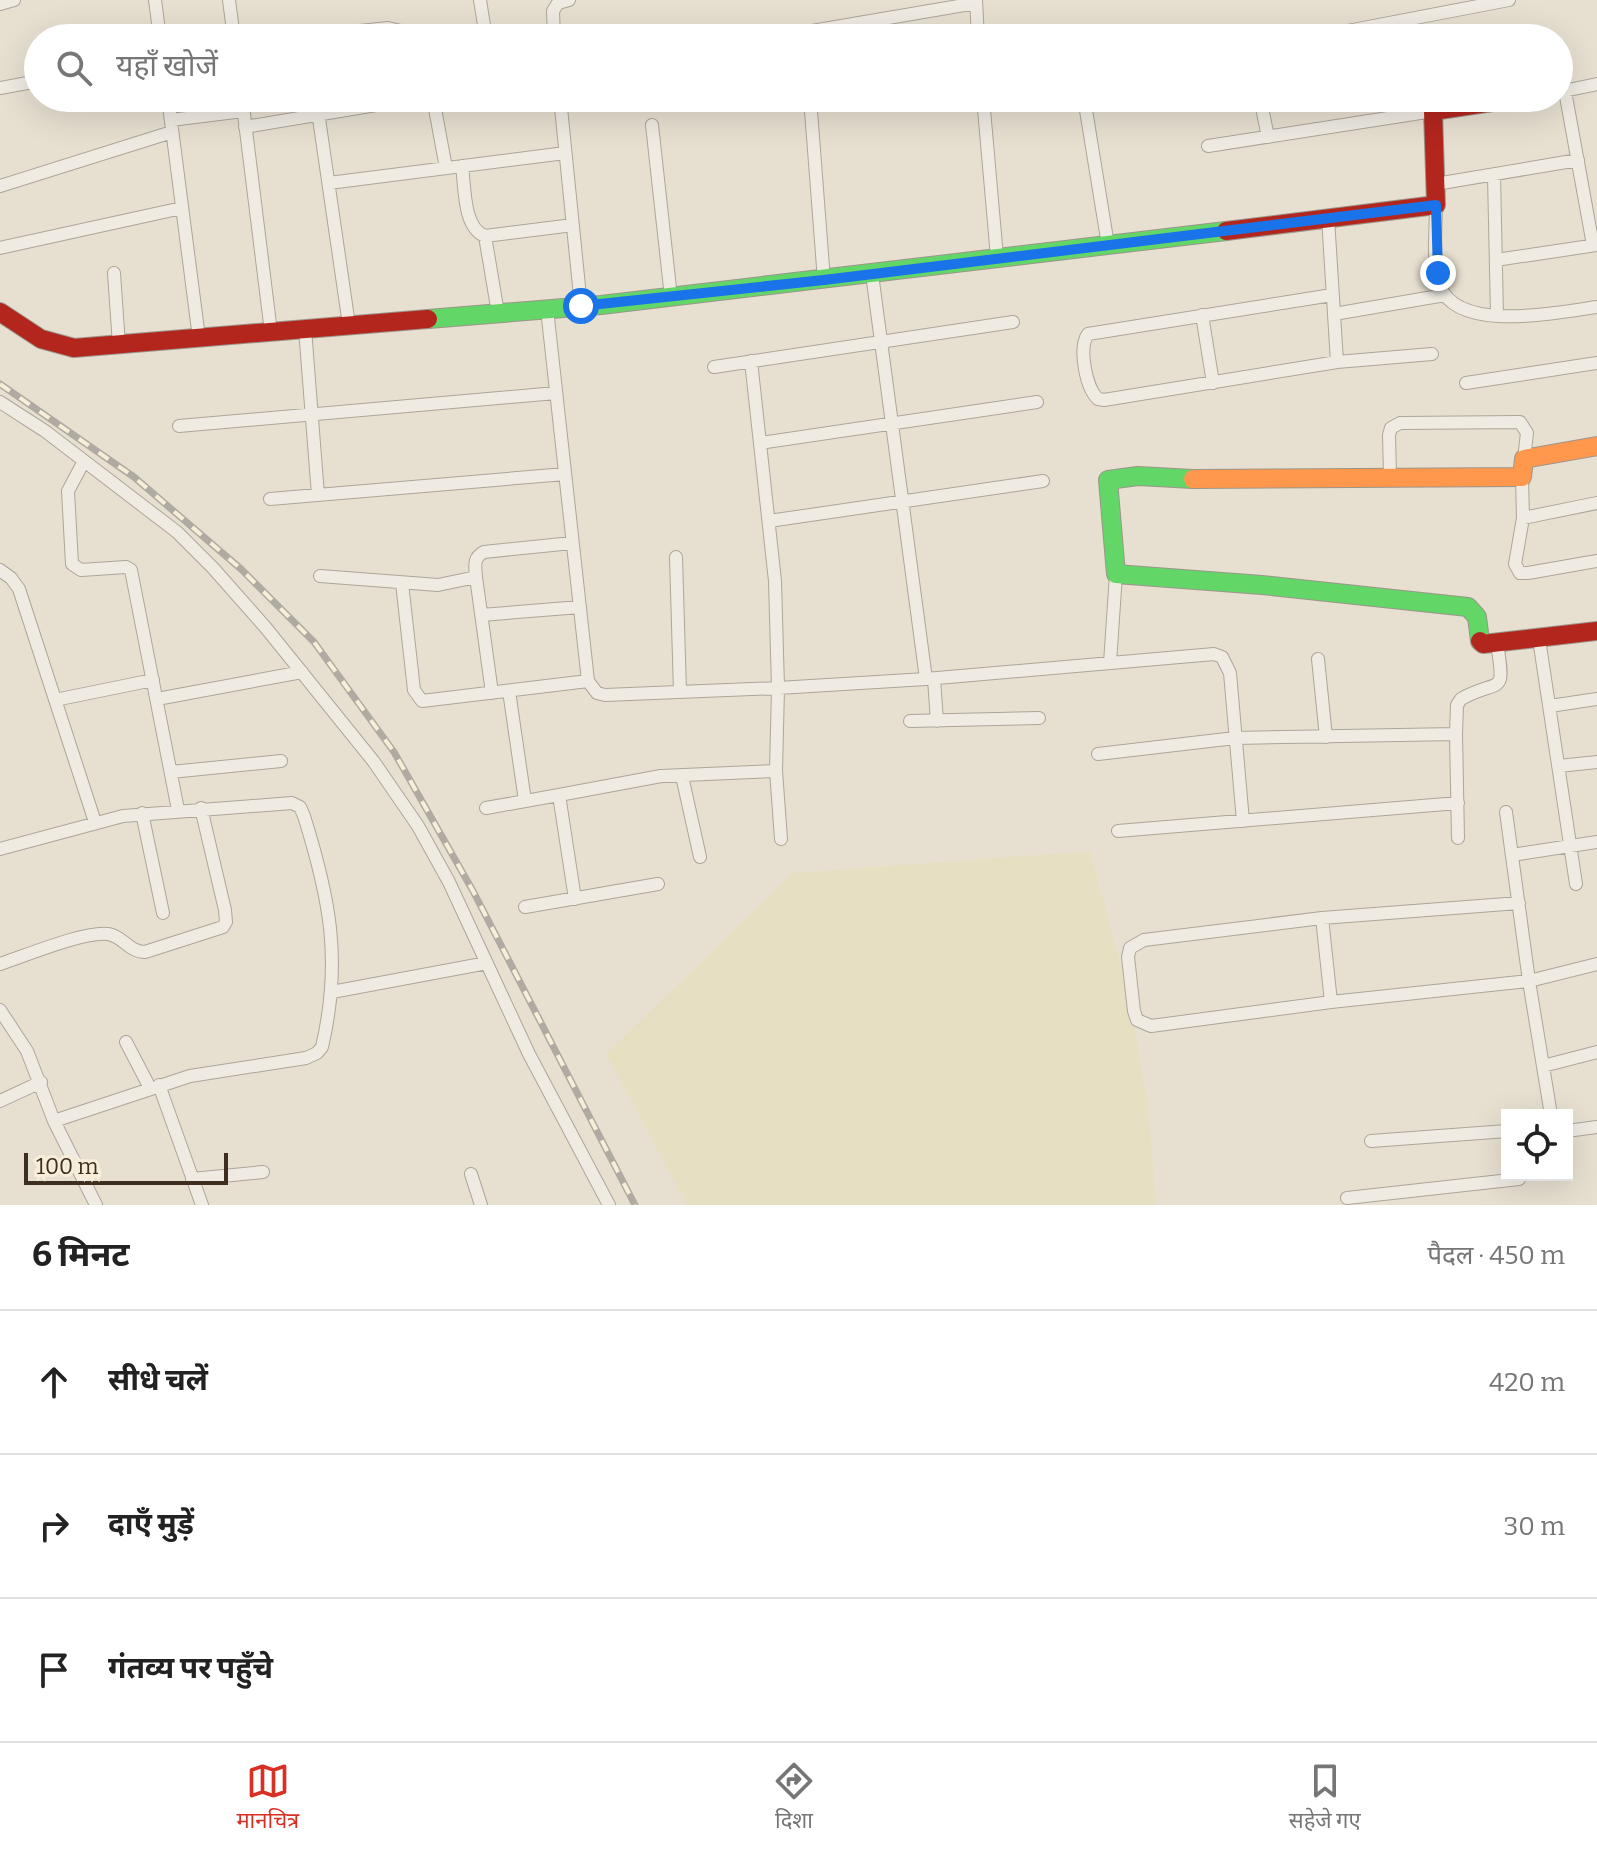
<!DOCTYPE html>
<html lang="hi">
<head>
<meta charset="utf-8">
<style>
	:root { --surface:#fff; --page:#f6f6f6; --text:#222; --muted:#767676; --line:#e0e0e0; --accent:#d93025 }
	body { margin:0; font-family:Bitter,"Noto Sans Devanagari",serif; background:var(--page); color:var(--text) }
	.controls { position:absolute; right:24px; bottom:24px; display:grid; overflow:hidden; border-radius:0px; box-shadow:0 8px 32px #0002 }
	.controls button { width:72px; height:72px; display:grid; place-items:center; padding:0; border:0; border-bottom:2px solid var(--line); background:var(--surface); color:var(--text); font:40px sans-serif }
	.scale { position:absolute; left:24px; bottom:20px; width:204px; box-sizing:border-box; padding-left:8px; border:4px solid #3d2e20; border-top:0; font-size:22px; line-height:28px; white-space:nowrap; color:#3d2e20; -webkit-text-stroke:6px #f7eed8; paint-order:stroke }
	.stop { position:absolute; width:24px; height:24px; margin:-18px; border:6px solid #1a73e8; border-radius:50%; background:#fff }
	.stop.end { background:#1a73e8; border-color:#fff; box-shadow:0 2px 8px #0008 }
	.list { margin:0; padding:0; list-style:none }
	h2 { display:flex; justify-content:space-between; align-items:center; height:104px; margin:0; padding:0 32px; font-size:34px }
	h2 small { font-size:26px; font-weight:400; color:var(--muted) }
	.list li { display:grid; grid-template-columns:52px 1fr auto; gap:24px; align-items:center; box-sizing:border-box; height:144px; padding:0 32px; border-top:2px solid var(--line) }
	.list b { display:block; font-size:30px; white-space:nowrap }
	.list em { font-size:26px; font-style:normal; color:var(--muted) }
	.icon { flex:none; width:44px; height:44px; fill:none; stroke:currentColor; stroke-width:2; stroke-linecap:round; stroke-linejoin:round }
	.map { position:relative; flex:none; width:1597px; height:1205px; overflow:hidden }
	.search { position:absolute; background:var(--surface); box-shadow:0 8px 32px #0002; left:24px; right:24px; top:24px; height:88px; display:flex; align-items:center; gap:20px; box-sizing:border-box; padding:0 28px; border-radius:44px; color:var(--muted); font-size:30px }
	.sheet { height:536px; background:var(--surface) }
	nav { display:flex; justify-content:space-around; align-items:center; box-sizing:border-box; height:112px; border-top:2px solid var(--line); background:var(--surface); font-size:22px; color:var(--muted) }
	nav a { display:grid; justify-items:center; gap:4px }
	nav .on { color:var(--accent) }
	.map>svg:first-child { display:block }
	.farmland { fill:#e6dfc2 }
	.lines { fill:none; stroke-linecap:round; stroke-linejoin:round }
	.street-casing { stroke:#ada599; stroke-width:14 }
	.fast-casing { stroke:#9c958a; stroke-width:20 }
	.slow-casing { stroke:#9c958a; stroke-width:20 }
	.jam-casing { stroke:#9c958a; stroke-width:20 }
	.street { stroke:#efebe3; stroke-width:12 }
	.fast { stroke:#63d668; stroke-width:18 }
	.slow { stroke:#ff974d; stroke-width:18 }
	.jam { stroke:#b3261e; stroke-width:18 }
	.rail-casing { stroke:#afaaa2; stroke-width:7 }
	.rail { stroke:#f7eed8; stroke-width:4; stroke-dasharray:12; stroke-linecap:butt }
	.route { stroke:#1a73e8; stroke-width:10 }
</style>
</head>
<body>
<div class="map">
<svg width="1597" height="1205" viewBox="0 0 1597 1205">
	<rect width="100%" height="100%" fill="#e7e0d1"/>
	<!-- farmland -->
	<path class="farmland" d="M 1090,851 L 1128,991 L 1148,1104 L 1156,1205 L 687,1205 L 606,1054 L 792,873 Z"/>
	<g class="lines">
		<defs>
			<path id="street" d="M 155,0 L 160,38
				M 229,0 L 234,38
				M 480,0 L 486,38
				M 976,0 L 978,38
				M 0,4 L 14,0
				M 294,38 L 388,28 L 401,31 L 405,38
				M 554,38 L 553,11 L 558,3 L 569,0
				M 771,38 L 806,32
				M 806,38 L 806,32 L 976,3
				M 1311,38 L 1509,0
				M 0,88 L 38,81
				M 1565,91 L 1593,245
				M 1559,92 L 1597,84
				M 168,98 L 199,338
				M 242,98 L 271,332
				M 316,98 L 349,325
				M 433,98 L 446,168
				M 560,98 L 581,306
				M 810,98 L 824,280
				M 983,98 L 997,257
				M 1084,98 L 1108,245
				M 1260,98 L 1268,137
				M 1085,104 L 1123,98
				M 171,120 L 243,111
				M 652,125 L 671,297
				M 245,127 L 418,98
				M 1208,146 L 1433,111
				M 462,166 C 465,187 463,228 485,236
				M 1494,175 L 1497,316
				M 329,183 L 565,153
				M 1436,184 L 1578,160
				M 0,186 L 172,132
				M 1436,205 C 1436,228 1432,265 1440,286 C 1458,334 1560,312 1597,307
				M 1328,218 L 1337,362
				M 0,248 L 182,208
				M 1496,260 L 1597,245
				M 114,273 L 119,345
				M 872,274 L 926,679 L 1214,654 L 1222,657 L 1230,673 L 1243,821
				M 1332,295 L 1088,334 C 1078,348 1086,388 1098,399 L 1104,400 L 1337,362 L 1432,354
				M 547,309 L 588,681 L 597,693 L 605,695 L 778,688 L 775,581 L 751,361
				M 498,313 L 485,236 L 573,225
				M 1334,314 L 1445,295
				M 1202,315 L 1213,383
				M 305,329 L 318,495
				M 714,367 L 1013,322
				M 1466,383 L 1597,363
				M 0,402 L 45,431 L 177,532 L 213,568 L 266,628 L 374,762 L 418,826 L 449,882 L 529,1054 L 609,1205
				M 179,426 L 556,393
				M 760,443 L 1037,402
				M 84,461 L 68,491 L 72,564 L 81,570 L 126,567 L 131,570 L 178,810
				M 1390,476 L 1389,435 L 1391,428 L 1400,423 L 1520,422 L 1527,433 L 1524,459
				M 1522,477 L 1523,518 L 1515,564 L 1520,573 L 1528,573 L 1597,561
				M 270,499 L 565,474
				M 1523,518 L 1597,503
				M 769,521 L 1043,481
				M 676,557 L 680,692
				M 0,570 L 11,578 L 19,589 L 95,822
				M 320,576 L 438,585 L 476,577 C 475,565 473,558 484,552 L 572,543
				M 476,577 L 492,693
				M 402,583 L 414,690 L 422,701 L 588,681
				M 481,615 L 580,607
				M 1539,639 L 1576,884
				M 1318,659 L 1326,737
				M 1110,663 L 1116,574
				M 934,679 L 937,721
				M 509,691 L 525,801
				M 157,699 L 302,672
				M 55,700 L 153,680
				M 1550,706 L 1597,699
				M 910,721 L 1039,718
				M 1456,734 L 1458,838
				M 1098,754 L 1235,738 L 1456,734 L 1457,705 L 1461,699 C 1500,677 1506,699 1497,643
				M 1559,766 L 1597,762
				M 776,771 L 781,839
				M 171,772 L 281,761
				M 682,776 L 700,857
				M 486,808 L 559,795
				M 1506,812 L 1529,981 L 1597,964
				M 142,813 L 163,913
				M 1118,831 L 1458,803
				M 0,849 L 123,816 L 292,803 L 300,807 L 304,816 C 330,899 342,961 322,1047 L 317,1053 L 306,1058 L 190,1076 L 54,1121
				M 1512,855 L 1597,842
				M 575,899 L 559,795 L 661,776 L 776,771 L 778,688 L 926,679
				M 1519,903 L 1322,918 L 1144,940 L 1130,948 L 1128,957 L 1134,1011 L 1137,1020 L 1151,1026 L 1331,1002 L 1529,981 L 1551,1115
				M 525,907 L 658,884
				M 1322,918 L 1331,1002
				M 0,964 C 25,956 84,931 108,934 C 123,936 129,952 145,952 L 223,927 L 226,922 L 225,910 L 201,808
				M 332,992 L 487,963
				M 0,1010 L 27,1051 L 54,1121 L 96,1205
				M 126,1042 L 150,1088
				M 1543,1066 L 1597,1052
				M 159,1085 L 202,1205
				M 0,1101 L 41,1082
				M 1567,1131 L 1597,1127
				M 1371,1141 L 1507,1131
				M 471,1174 L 481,1205
				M 192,1179 L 263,1172
				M 1347,1198 L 1519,1179"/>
			<path id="fast" d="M 428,319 L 601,305 L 1226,231
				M 1193,479 L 1138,476 L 1108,480 L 1116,574 L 1262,585 L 1468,607 L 1477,617 L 1480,641"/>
			<path id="slow" d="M 1193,479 L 1522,477 L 1524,459 L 1597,446"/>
			<path id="jam" d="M 1226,231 L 1436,205 L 1433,111 L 1519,98
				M 0,312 L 41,339 L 74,348 L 428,319
				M 1480,641 L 1483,644 L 1597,631"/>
		</defs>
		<!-- street casing -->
		<use href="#street" class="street-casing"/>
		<!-- fast casing -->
		<use href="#fast" class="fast-casing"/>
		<!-- slow casing -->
		<use href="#slow" class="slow-casing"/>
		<!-- jam casing -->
		<use href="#jam" class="jam-casing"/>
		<!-- street -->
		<use href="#street" class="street"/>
		<!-- fast -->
		<use href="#fast" class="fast"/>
		<!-- slow -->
		<use href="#slow" class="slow"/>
		<!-- jam -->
		<use href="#jam" class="jam"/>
		<defs>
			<path id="rail" d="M 0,384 L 134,477 L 241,569 L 314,642 L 394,752 L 473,891 L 635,1205"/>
		</defs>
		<!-- rail casing -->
		<use href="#rail" class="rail-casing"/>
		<!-- rail -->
		<use href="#rail" class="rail"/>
	</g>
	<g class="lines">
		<!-- route -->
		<path class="route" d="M 581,306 L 824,280 L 1436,205 L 1438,273"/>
	</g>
</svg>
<div class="controls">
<button><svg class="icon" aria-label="locate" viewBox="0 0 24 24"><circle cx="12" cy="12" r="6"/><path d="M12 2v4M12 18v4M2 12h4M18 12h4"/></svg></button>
</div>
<div class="scale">100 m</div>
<div class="stop" style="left:581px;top:306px"></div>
<div class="stop end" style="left:1438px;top:273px"></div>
<div class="search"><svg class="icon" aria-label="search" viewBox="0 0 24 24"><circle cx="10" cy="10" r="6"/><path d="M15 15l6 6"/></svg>यहाँ खोजें</div>
</div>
<section class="sheet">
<h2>6 मिनट<small>पैदल · 450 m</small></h2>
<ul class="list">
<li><svg class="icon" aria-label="ahead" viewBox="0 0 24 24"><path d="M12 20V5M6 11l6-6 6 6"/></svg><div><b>सीधे चलें</b></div><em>420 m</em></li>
<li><svg class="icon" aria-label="right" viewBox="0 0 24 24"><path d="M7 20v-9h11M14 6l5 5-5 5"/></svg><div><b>दाएँ मुड़ें</b></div><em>30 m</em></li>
<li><svg class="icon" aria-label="arrive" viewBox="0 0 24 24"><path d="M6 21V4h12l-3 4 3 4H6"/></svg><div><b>गंतव्य पर पहुँचे</b></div></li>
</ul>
</section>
<nav>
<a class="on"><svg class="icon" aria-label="map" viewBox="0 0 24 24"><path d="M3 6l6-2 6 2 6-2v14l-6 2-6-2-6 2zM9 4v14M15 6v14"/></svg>मानचित्र</a>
<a><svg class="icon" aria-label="directions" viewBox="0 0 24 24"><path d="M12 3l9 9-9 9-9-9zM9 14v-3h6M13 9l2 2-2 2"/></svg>दिशा</a>
<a><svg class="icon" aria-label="saved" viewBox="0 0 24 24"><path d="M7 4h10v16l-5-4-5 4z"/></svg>सहेजे गए</a>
</nav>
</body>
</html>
